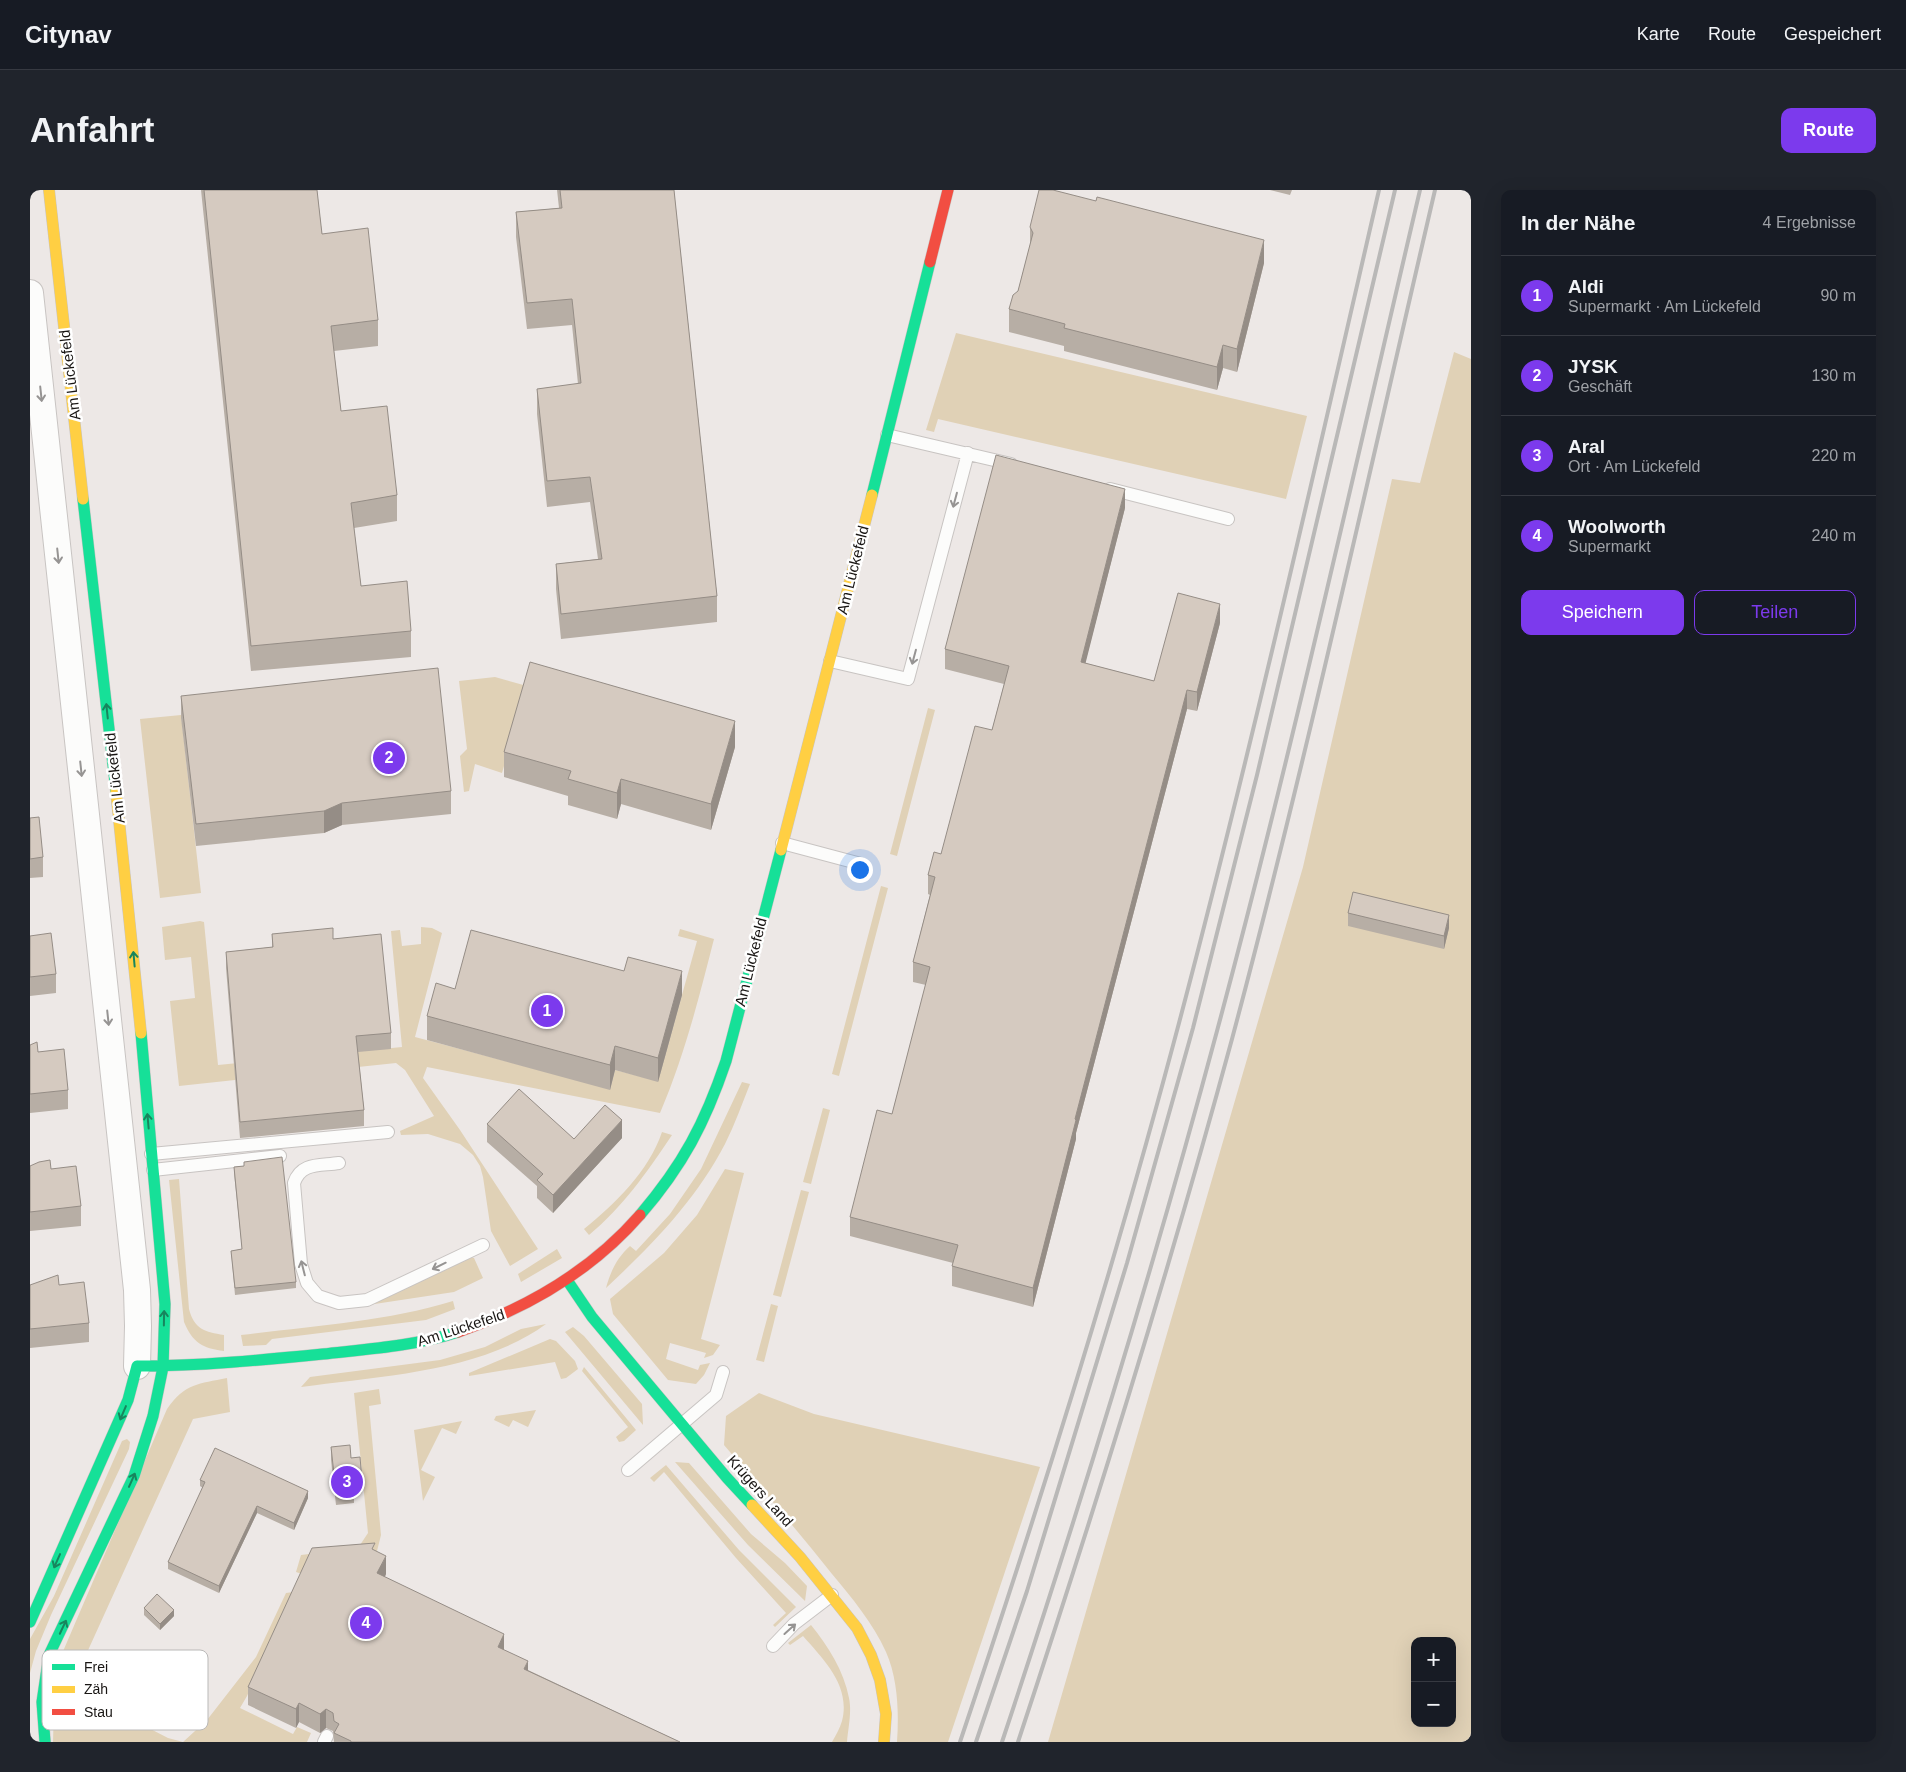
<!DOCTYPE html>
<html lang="de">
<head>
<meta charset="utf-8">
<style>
	:root { --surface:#171b24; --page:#20242c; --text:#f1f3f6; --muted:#9ea1a6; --line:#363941; --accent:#7c3aed }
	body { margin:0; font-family:Arial,sans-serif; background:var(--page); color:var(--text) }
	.controls { position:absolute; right:15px; bottom:15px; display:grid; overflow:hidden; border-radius:10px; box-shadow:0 5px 20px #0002 }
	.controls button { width:45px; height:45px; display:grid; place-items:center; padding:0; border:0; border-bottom:1px solid var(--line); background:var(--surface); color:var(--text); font:25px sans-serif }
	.you { position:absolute; left:829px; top:679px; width:18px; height:18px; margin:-12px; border:4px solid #fff; border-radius:50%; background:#1a73e8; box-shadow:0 0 0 8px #1a73e833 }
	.badge { display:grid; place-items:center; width:32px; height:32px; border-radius:50%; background:var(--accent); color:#fff; font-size:16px; font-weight:700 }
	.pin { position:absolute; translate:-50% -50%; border:2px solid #fff; box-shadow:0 1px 5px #0006 }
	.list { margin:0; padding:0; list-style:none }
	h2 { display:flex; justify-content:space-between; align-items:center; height:65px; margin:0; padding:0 20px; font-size:21px }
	h2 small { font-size:16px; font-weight:400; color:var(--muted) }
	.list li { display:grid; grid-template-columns:32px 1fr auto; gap:15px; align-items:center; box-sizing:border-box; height:80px; padding:0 20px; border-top:1px solid var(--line) }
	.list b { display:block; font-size:19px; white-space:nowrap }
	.list p { margin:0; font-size:16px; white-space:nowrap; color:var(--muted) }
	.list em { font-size:16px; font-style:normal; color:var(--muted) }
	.actions { display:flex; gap:10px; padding:15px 20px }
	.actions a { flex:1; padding:11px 0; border:1px solid var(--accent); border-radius:10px; text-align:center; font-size:18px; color:var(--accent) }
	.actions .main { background:var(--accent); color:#fff }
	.map { position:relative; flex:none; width:1441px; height:1552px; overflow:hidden; border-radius:10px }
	header { display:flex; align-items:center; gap:30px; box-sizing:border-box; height:70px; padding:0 25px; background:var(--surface); border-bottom:1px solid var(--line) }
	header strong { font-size:24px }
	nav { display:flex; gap:28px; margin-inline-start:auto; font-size:18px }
	.intro { display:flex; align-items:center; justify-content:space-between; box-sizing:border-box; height:120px; padding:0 30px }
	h1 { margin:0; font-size:35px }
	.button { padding:12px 22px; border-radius:10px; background:var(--accent); color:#fff; font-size:18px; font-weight:700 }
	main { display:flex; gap:30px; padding:0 30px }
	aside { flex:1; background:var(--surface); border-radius:10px; box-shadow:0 5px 20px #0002 }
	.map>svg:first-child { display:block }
	.green { fill:#e0d1b6; fill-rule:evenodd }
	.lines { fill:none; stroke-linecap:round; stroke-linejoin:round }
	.lane-casing { stroke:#c8c4c2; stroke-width:14 }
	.street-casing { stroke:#c8c4c2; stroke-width:28 }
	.fast-casing { stroke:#c8c4c2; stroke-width:12 }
	.slow-casing { stroke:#c8c4c2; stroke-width:12 }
	.jam-casing { stroke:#c8c4c2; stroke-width:12 }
	.lane { stroke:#fcfcfb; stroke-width:12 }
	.street { stroke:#fcfcfb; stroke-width:26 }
	.fast { stroke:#16e098; stroke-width:11 }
	.slow { stroke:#ffcf43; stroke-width:11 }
	.jam { stroke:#f24e42; stroke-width:11 }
	.rail { stroke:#b9b8b7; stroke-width:4 }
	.wall { fill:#b7aea5 }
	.shaded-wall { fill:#958d86 }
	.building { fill:#d5cac0; stroke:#958d86 }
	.oneway { stroke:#969493 }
	.oneway2 { stroke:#17855d }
	.labels { text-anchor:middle; stroke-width:5; stroke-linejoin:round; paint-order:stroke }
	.street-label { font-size:15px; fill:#191614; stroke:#fff }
	.key { fill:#fff; stroke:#bab9b8; stroke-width:1 }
	.key-label { font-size:14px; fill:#191614 }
</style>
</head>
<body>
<header>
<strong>Citynav</strong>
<nav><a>Karte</a><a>Route</a><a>Gespeichert</a></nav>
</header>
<div class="intro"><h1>Anfahrt</h1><a class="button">Route</a></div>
<main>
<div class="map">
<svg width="1441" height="1552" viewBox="0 0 1441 1552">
	<rect width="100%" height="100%" fill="#ede8e6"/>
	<!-- green -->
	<path class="green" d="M 926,143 L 1277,226 L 1256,309 L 908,229 L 904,242 L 896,240 Z
		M 1424,162 L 1441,169 L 1441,1552 L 1018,1552 L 1273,677 L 1362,289 L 1390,293 ZM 1385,1451 L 1422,1451 L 1422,1533 L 1385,1533 Z
		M 465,487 L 497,496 L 472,583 L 445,574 L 439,601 L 434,602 L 430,566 L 437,559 L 429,491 Z
		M 898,518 L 905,520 L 867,666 L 860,664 Z
		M 151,525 L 171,703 L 130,708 L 110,529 Z
		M 851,696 L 858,698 L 809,886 L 802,884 Z
		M 170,731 L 174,732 L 188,875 L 372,857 L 361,741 L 370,740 L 372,756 L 391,754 L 391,737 L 402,738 L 412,743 L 385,847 L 580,899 L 585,880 L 628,891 L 667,751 L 648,746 L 650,739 L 684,749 C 669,808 654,867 630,923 L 397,877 L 393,888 L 430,940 L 508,1059 L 480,1076 L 461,1041 L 453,987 L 450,976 L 443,965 L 430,954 L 398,944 L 371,945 L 370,941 L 404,926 L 375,880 L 366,873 L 149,896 L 140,811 L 165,808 L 161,767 L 135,770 L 132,737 Z
		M 712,892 L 720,894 C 712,914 705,934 695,954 C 666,1010 622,1055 576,1098 C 581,1080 587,1068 600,1056 L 606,1061 L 640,1024 L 671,979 Z
		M 793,918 L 800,920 L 781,994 L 773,992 Z
		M 632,942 L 642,945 C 618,981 592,1018 559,1045 L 554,1039 C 585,1014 619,981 632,942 Z
		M 695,979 L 714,983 L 671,1149 L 690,1155 L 683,1165 L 674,1168 L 676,1163 L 640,1153 L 636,1169 L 668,1180 L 670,1175 L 680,1173 L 674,1185 L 666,1194 L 638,1190 L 583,1124 L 580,1109 L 634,1063 L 667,1025 Z
		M 149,989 L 159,1119 C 164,1139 175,1142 194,1145 L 194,1161 C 172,1158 163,1153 154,1132 L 139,990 Z
		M 771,1000 L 779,1002 L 751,1107 L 743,1105 Z
		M 527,1059 L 532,1068 L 491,1092 L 488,1084 Z
		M 441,1067 L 444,1068 L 453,1088 L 424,1102 L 338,1115 Z
		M 423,1111 L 425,1119 L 396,1130 L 242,1149 L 236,1155 L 213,1156 L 211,1145 C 282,1136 354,1132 423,1111 Z
		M 741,1114 L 748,1116 L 734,1172 L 726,1170 Z
		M 516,1134 C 451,1182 349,1186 271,1197 L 280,1187 L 410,1170 L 455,1157 L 491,1139 Z
		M 543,1137 L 554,1146 L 612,1214 L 613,1235 L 535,1142 Z
		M 520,1149 L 526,1151 L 545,1171 L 548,1179 L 536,1188 L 531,1189 L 525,1172 L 439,1186 L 439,1183 Z
		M 554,1177 L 606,1240 L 594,1251 L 589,1252 L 586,1247 L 598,1237 L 552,1181 Z
		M 197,1188 L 200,1222 L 163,1229 L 50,1478 L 51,1489 L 70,1513 L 138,1548 L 153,1552 L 177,1530 L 226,1467 L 256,1403 L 263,1402 L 217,1506 L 210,1518 L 263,1544 L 267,1537 L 281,1543 L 277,1552 L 23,1552 L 25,1480 L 137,1219 C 155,1193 169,1194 197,1188 Z
		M 349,1199 L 351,1214 L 339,1216 L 351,1345 L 346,1365 L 272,1384 L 266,1382 L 271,1365 L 328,1358 L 338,1343 L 324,1203 Z
		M 729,1203 L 784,1224 L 1010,1277 L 918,1552 L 867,1552 C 869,1523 868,1489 856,1462 C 843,1433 822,1408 802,1384 C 767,1340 731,1298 694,1255 L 696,1226 Z
		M 506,1220 L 498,1237 L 483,1230 L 479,1237 L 464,1230 L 466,1226 Z
		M 432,1231 L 426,1244 L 412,1238 L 391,1280 L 405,1287 L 393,1311 L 384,1240 Z
		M 97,1249 L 100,1252 L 99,1259 L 21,1425 L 6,1461 L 0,1483 L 0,1449 L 24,1406 L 92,1251 Z
		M 645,1272 L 659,1273 L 721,1344 L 755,1373 L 777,1396 L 775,1411 L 718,1355 Z
		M 636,1275 L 709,1360 L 766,1417 L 745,1437 L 743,1435 L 756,1423 L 706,1368 L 634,1282 L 624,1292 L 620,1288 Z
		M 781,1435 C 798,1456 814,1481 819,1508 C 822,1522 818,1539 817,1552 L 802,1552 C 806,1545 810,1538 812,1531 C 821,1496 794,1470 773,1446 L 760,1455 L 758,1453 Z"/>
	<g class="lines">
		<defs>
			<path id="lane" d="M 857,245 L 981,274
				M 1080,299 L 1198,329
				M 800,471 L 878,489 L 938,263
				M 752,653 L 831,674
				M 121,964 L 358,942
				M 309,973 C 290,976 271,972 264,993 L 271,1074 L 277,1093 L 288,1106 L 309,1113 L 337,1110 L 453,1055
				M 123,980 L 250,966
				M 598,1280 L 686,1205 L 693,1182
				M 743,1456 L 764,1434 L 802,1405
				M 294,1552 L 297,1546"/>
			<path id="street" d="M 0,103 L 107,1100 L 108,1136 L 107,1176"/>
			<path id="fast" d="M 842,305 L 900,72
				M 53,309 L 86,601
				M 111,843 L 135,1114 L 133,1177
				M 610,1025 C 653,975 675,933 696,871 L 751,660
				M 537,1090 L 562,1127 L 697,1288 L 722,1315
				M 108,1176 C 170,1176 232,1170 293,1164 C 338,1159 385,1156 428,1142
				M 0,1432 L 98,1210 L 107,1176
				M 15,1552 L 12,1512 L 19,1465 L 104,1286 L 123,1226 L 133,1177"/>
			<path id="slow" d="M 19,0 L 53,309
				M 86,601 L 111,843
				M 751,660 L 842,305
				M 722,1315 L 770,1367 L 827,1438 L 841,1465 L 850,1490 L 856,1524 L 854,1552"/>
			<path id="jam" d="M 900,72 L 918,0
				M 428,1142 C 497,1118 562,1080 610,1025"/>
		</defs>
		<!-- lane casing -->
		<use href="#lane" class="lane-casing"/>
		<!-- street casing -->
		<use href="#street" class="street-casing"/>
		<!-- fast casing -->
		<use href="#fast" class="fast-casing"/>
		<!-- slow casing -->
		<use href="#slow" class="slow-casing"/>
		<!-- jam casing -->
		<use href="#jam" class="jam-casing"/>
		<!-- lane -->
		<use href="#lane" class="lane"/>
		<!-- street -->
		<use href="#street" class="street"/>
		<!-- fast -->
		<use href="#fast" class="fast"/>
		<!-- slow -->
		<use href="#slow" class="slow"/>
		<!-- jam -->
		<use href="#jam" class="jam"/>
		<!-- rail -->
		<path class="rail" d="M 930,1552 C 1010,1314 1085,1075 1149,833 C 1222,557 1285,278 1349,0
			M 946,1552 L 997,1401 L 1097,1073 L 1163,838 L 1227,585 L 1365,0
			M 972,1552 C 1050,1317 1123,1080 1187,841 C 1262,562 1324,281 1390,0
			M 988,1552 C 1065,1319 1138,1085 1202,849 C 1277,568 1339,283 1405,0"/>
	</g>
	<!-- wall -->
	<path class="wall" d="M 171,0 L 287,0 L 292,44 L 348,130 L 348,156 L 304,161 L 311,221 L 367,305 L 367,331 L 324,338 L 331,396 L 381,441 L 381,467 L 221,481 Z
		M 527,0 L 644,0 L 687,406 L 687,432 L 531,449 L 526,399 L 526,374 L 568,369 L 560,312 L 517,317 L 507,224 L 507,199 L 548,194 L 542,135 L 497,139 L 486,47 L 486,22 L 529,18 Z
		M 1240,0 L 1262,0 L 1260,5 Z
		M 1000,37 L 1234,73 L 1207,182 L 1193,178 L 1187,200 L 1034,161 L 1034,156 L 979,142 L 979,119 L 988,101 L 1000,55 Z
		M 1095,318 L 1055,473 L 1124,491 L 1190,433 L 1167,521 L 1157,519 L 1046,943 L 1046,949 L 1003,1117 L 922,1096 L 922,1076 L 923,1073 L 820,1046 L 820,1027 L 862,924 L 896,795 L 883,792 L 883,772 L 900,705 L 898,704 L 898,685 L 911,664 L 962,540 L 974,494 L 915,479 L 915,459 Z
		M 151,506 L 421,601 L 421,624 L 312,635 L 294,643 L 166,656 L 151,528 Z
		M 705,557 L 681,640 L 591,614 L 587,629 L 538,615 L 538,606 L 474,587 L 474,562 Z
		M 0,628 L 13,667 L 13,687 L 0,688 Z
		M 1318,723 L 1419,738 L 1414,759 L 1318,736 Z
		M 242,744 L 303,749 L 361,843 L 361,859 L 328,862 L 334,920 L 334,936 L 210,948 L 196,778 L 196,762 L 242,757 Z
		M 0,746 L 26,784 L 26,803 L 0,806 Z
		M 425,799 L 652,805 L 628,892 L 585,880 L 580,900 L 397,850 L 397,826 Z
		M 0,855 L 8,862 L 38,900 L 38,919 L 0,923 Z
		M 457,934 L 544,949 L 592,948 L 523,1023 L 507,1008 L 507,996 L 457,952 Z
		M 214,972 L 266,1092 L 266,1098 L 205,1105 L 201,1061 L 212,1059 L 204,983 L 204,977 L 214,976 Z
		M 0,976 L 21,979 L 51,1016 L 51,1036 L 0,1041 Z
		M 0,1095 L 29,1095 L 59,1133 L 59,1152 L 0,1158 Z
		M 301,1257 L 321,1268 L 332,1290 L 332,1303 L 324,1304 L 324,1313 L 306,1315 L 301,1270 Z
		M 170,1290 L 278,1308 L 264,1340 L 227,1323 L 189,1403 L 138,1379 L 138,1372 L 173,1298 L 170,1296 Z
		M 345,1360 L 356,1384 L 355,1387 L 474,1460 L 498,1480 L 650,1552 L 304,1552 L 303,1541 L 296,1538 L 290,1543 L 269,1532 L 266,1538 L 218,1515 L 218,1497 Z
		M 114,1418 L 144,1426 L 130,1440 L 114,1425 Z"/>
	<!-- shaded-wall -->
	<path class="shaded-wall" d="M 1234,50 L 1234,73 L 1207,182 L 1207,159 Z
		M 1193,155 L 1193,178 L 1187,200 L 1187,177 Z
		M 1095,299 L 1095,318 L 1051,491 L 1051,472 Z
		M 1190,414 L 1190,433 L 1167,521 L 1167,502 Z
		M 1157,500 L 1157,519 L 1046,943 L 1046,949 L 1003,1117 L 1003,1098 L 1045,929 Z
		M 705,531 L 705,557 L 681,640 L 681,614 Z
		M 591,589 L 591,614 L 587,629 L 587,603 Z
		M 312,613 L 312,635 L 294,643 L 294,621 Z
		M 1419,725 L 1419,738 L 1414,759 L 1414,746 Z
		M 652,781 L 652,805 L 628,892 L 628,868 Z
		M 585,856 L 585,880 L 580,900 L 580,875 Z
		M 592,930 L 592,948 L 523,1023 L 523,1005 Z
		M 278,1301 L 278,1308 L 264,1340 L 264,1333 Z
		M 227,1316 L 227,1323 L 189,1403 L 189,1396 Z
		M 356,1366 L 356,1384 L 347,1402 L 347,1383 Z
		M 144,1420 L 144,1426 L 130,1440 L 130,1434 Z
		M 474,1444 L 474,1463 L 468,1457 Z
		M 498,1471 L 498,1489 L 494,1479 Z
		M 269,1513 L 269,1532 L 266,1538 L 266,1519 Z
		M 296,1519 L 296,1538 L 290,1543 L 290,1524 Z"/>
	<!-- building -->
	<path class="building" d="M 174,0 L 287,0 L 292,44 L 338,38 L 348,130 L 301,136 L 311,221 L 357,216 L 367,305 L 321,313 L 331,396 L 377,391 L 381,441 L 221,456 Z
		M 530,0 L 644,0 L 687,406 L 531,424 L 526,374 L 572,369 L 560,287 L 517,291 L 507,199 L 551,193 L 542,109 L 497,113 L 486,22 L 532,18 Z
		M 1009,0 L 1023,0 L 1066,11 L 1067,7 L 1234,50 L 1207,159 L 1193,155 L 1187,177 L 1034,138 L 1035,134 L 979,119 L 983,105 L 988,101 L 1003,43 L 1000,37 Z
		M 966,265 L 1095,299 L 1051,472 L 1124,491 L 1148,403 L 1190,414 L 1167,502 L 1157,500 L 1045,929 L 1046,930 L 1003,1098 L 922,1076 L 928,1055 L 820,1027 L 847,920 L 862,924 L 900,777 L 883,772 L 905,687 L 898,685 L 904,662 L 911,664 L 945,536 L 962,540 L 979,476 L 915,459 Z
		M 500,472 L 705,531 L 681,614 L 591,589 L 587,603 L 538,589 L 541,581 L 474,562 Z
		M 408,478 L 421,601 L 312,613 L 294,621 L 166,634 L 151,506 Z
		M 9,627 L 13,667 L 0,669 L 0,628 Z
		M 1323,702 L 1419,725 L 1414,746 L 1318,723 Z
		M 303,738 L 303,749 L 351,744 L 361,843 L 326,846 L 334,920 L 210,932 L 196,762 L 243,757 L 242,744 Z
		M 441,740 L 594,781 L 598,767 L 652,781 L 628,868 L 585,856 L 580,875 L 397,826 L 406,793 L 425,799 Z
		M 21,743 L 26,784 L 0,787 L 0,746 Z
		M 7,852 L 8,862 L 34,859 L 38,900 L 0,904 L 0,855 Z
		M 489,899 L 544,949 L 575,915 L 592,930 L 523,1005 L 507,990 L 513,984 L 457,934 Z
		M 252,967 L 266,1092 L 205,1098 L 201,1061 L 212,1059 L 204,977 L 214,976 L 214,972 Z
		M 20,970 L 21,979 L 46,976 L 51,1016 L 0,1022 L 0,976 L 9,972 Z
		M 28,1085 L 29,1095 L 54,1092 L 59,1133 L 0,1139 L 0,1095 Z
		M 320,1255 L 321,1268 L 330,1267 L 332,1290 L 324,1291 L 324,1300 L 306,1302 L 301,1257 Z
		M 185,1258 L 278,1301 L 264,1333 L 227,1316 L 189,1396 L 138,1372 L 175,1292 L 170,1290 Z
		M 345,1353 L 342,1359 L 356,1366 L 347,1383 L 474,1444 L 468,1457 L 498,1471 L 494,1479 L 650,1552 L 321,1552 L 321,1551 L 304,1543 L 309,1534 L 304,1531 L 303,1523 L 296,1519 L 290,1524 L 269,1513 L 266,1519 L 218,1497 L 282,1358 Z
		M 127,1404 L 144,1420 L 130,1434 L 114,1418 Z"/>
	<!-- one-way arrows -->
	<defs><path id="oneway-shaft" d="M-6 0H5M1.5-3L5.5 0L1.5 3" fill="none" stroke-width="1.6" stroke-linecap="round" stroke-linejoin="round" transform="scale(1.25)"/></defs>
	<g class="oneway">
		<use href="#oneway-shaft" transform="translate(11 204) rotate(84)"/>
		<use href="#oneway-shaft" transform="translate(925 310) rotate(105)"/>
		<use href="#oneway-shaft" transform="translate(28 366) rotate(84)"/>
		<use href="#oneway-shaft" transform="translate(884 467) rotate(105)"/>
		<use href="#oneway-shaft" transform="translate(51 579) rotate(84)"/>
		<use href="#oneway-shaft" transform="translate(78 828) rotate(84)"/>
		<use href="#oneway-shaft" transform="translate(409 1076) rotate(154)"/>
		<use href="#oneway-shaft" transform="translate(273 1078) rotate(-104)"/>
		<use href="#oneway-shaft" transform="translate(760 1439) rotate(-42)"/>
	</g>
	<g class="oneway2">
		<use href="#oneway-shaft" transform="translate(77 521) rotate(-96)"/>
		<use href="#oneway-shaft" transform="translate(104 769) rotate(-95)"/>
		<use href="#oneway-shaft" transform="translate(118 931) rotate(-95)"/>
		<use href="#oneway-shaft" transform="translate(134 1128) rotate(-89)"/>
		<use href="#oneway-shaft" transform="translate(93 1223) rotate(113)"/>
		<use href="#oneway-shaft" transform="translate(102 1290) rotate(-66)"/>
		<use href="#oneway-shaft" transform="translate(27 1371) rotate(114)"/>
		<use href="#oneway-shaft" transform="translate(33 1437) rotate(-65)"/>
	</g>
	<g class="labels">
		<!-- street labels -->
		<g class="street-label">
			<text transform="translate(40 185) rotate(-97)" y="5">Am Lückefeld</text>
			<text transform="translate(823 380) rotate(-76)" y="5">Am Lückefeld</text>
			<text transform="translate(85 588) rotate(-96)" y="5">Am Lückefeld</text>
			<text transform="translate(721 772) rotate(-76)" y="5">Am Lückefeld</text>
			<text transform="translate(431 1138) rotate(-18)" y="5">Am Lückefeld</text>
			<text transform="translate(730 1301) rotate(48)" y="5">Krügers Land</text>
		</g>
	</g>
	<!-- legend -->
	<rect x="12" y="1460" width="166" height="80" rx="8" class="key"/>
	<rect x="22" y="1474" width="23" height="6" fill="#16e098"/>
	<rect x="22" y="1496" width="23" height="7" fill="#ffcf43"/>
	<rect x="22" y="1519" width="23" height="6" fill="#f24e42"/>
	<g class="key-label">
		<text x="54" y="1482">Frei</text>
		<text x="54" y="1504">Zäh</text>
		<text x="54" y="1527">Stau</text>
	</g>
</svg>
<div class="controls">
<button>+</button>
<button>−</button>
</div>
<div class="you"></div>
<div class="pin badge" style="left:517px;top:821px">1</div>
<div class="pin badge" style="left:359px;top:568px">2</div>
<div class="pin badge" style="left:317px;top:1292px">3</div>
<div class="pin badge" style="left:336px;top:1433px">4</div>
</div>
<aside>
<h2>In der Nähe<small>4 Ergebnisse</small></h2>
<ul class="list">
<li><span class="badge">1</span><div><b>Aldi</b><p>Supermarkt · Am Lückefeld</p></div><em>90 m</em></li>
<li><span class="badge">2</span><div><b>JYSK</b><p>Geschäft</p></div><em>130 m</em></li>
<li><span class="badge">3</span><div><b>Aral</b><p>Ort · Am Lückefeld</p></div><em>220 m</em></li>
<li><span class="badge">4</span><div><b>Woolworth</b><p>Supermarkt</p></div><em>240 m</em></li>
</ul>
<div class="actions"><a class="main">Speichern</a><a>Teilen</a></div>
</aside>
</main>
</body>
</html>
